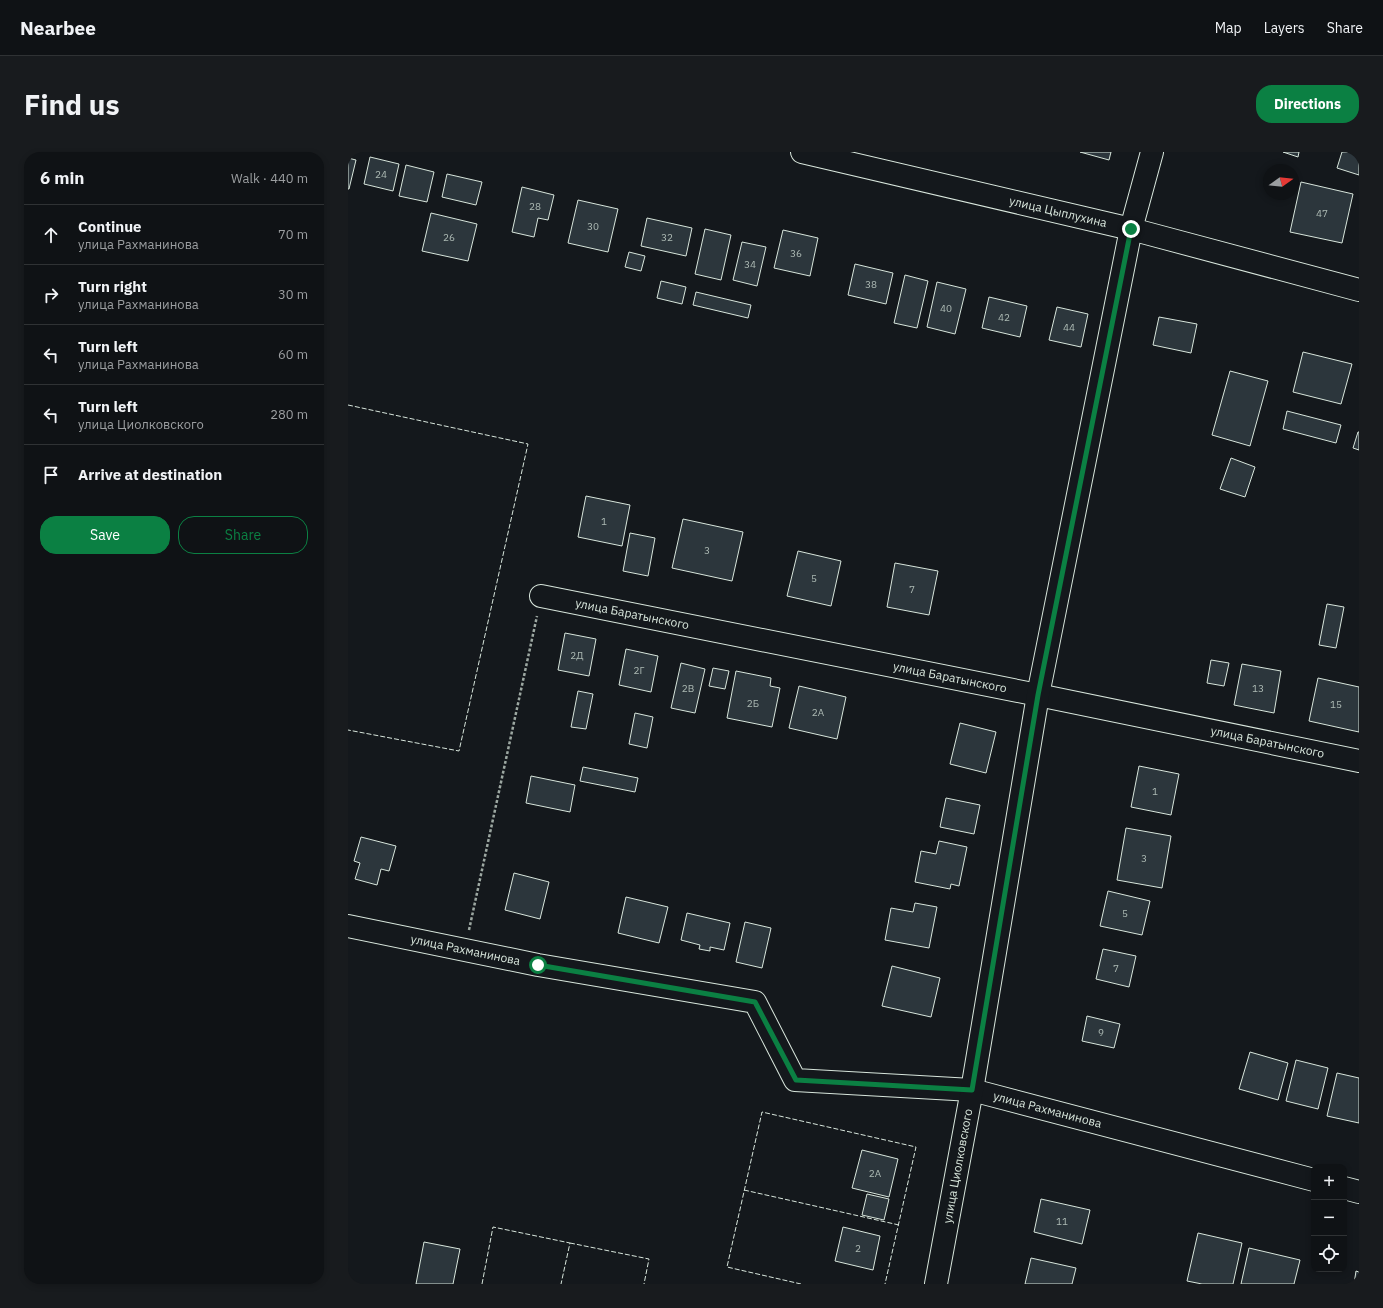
<!DOCTYPE html>
<html lang="en">
<head>
<meta charset="utf-8">
<style>
	:root { --surface:#0f1215; --page:#181b1e; --text:#f1f3f6; --muted:#9b9ea0; --line:#2f3234; --accent:#0b8043 }
	body { margin:0; font-family:"IBM Plex Sans",sans-serif; background:var(--page); color:var(--text) }
	.controls { position:absolute; right:12px; bottom:12px; display:grid; overflow:hidden; border-radius:8px; box-shadow:0 2px 6px #0003 }
	.controls button { width:36px; height:36px; display:grid; place-items:center; padding:0; border:0; border-bottom:1px solid var(--line); background:var(--surface); color:var(--text); font:20px sans-serif }
	.compass { position:absolute; left:915px; top:12px; width:36px; height:36px; border-radius:50%; background:var(--surface); box-shadow:0 2px 6px #0003; rotate:75deg }
	.stop { position:absolute; width:12px; height:12px; margin:-9px; border:3px solid #0b8043; border-radius:50%; background:#fff }
	.stop.end { background:#0b8043; border-color:#fff; box-shadow:0 1px 4px #0008 }
	.list { margin:0; padding:0; list-style:none }
	h2 { display:flex; justify-content:space-between; align-items:center; height:52px; margin:0; padding:0 16px; font-size:17px }
	h2 small { font-size:13px; font-weight:400; color:var(--muted) }
	.list li { display:grid; grid-template-columns:26px 1fr auto; gap:12px; align-items:center; box-sizing:border-box; height:60px; padding:0 16px; border-top:1px solid var(--line) }
	.list b { display:block; font-size:15px; white-space:nowrap }
	.list p { margin:0; font-size:13px; white-space:nowrap; color:var(--muted) }
	.list em { font-size:13px; font-style:normal; color:var(--muted) }
	.actions { display:flex; gap:8px; padding:12px 16px }
	.actions a { flex:1; padding:9px 0; border:1px solid var(--accent); border-radius:16px; text-align:center; font-size:14px; color:var(--accent) }
	.actions .main { background:var(--accent); color:#fff }
	.icon { flex:none; width:22px; height:22px; fill:none; stroke:currentColor; stroke-width:2; stroke-linecap:round; stroke-linejoin:round }
	.map { position:relative; flex:none; width:1011px; height:1132px; overflow:hidden; border-radius:16px }
	header { display:flex; align-items:center; gap:24px; box-sizing:border-box; height:56px; padding:0 20px; background:var(--surface); border-bottom:1px solid var(--line) }
	header strong { font-size:19px }
	nav { display:flex; gap:22px; margin-inline-start:auto; font-size:14px }
	.intro { display:flex; align-items:center; justify-content:space-between; box-sizing:border-box; height:96px; padding:0 24px }
	h1 { margin:0; font-size:28px }
	.button { padding:10px 18px; border-radius:16px; background:var(--accent); color:#fff; font-size:14px; font-weight:700 }
	main { display:flex; gap:24px; padding:0 24px }
	aside { flex:1; background:var(--surface); border-radius:16px; box-shadow:0 2px 6px #0003 }
	.map>svg:first-child { display:block }
	.building { fill:#2c363c; stroke:#d8e6dc }
	.lines { fill:none; stroke-linecap:round; stroke-linejoin:round }
	.minor-casing { stroke:#d8e6dc; stroke-width:24 }
	.path { stroke:#9da8a2; stroke-width:2.5; stroke-dasharray:3 2; stroke-linecap:butt }
	.minor { stroke:#14181c; stroke-width:22 }
	.fence { stroke:#d8e6dc; stroke-width:1; stroke-dasharray:5 2; stroke-linecap:butt }
	.route { stroke:#0b8043; stroke-width:5 }
	.labels { text-anchor:middle; stroke-width:3; stroke-linejoin:round; paint-order:stroke }
	.number-label { font-size:10px; fill:#adbab4 }
	.street-label { font-size:12px; fill:#d8e6dc; stroke:#14181c }
</style>
</head>
<body>
<header>
<strong>Nearbee</strong>
<nav><a>Map</a><a>Layers</a><a>Share</a></nav>
</header>
<div class="intro"><h1>Find us</h1><a class="button">Directions</a></div>
<main>
<aside>
<h2>6 min<small>Walk · 440 m</small></h2>
<ul class="list">
<li><svg class="icon" aria-label="ahead" viewBox="0 0 24 24"><path d="M12 20V5M6 11l6-6 6 6"/></svg><div><b>Continue</b><p>улица Рахманинова</p></div><em>70 m</em></li>
<li><svg class="icon" aria-label="right" viewBox="0 0 24 24"><path d="M7 20v-9h11M14 6l5 5-5 5"/></svg><div><b>Turn right</b><p>улица Рахманинова</p></div><em>30 m</em></li>
<li><svg class="icon" aria-label="left" viewBox="0 0 24 24"><path d="M17 20v-9H6M10 6l-5 5 5 5"/></svg><div><b>Turn left</b><p>улица Рахманинова</p></div><em>60 m</em></li>
<li><svg class="icon" aria-label="left" viewBox="0 0 24 24"><path d="M17 20v-9H6M10 6l-5 5 5 5"/></svg><div><b>Turn left</b><p>улица Циолковского</p></div><em>280 m</em></li>
<li><svg class="icon" aria-label="arrive" viewBox="0 0 24 24"><path d="M6 21V4h12l-3 4 3 4H6"/></svg><div><b>Arrive at destination</b></div></li>
</ul>
<div class="actions"><a class="main">Save</a><a>Share</a></div>
</aside>
<div class="map">
<svg width="1011" height="1132" viewBox="0 0 1011 1132">
	<rect width="100%" height="100%" fill="#14181c"/>
	<!-- building -->
	<path class="building" d="M 732,0 L 763,0 L 761,8 Z
		M 935,0 L 951,0 L 950,5 Z
		M 994,0 L 1011,0 L 1011,23 L 989,16 Z
		M 22,5 L 51,12 L 45,39 L 16,32 Z
		M 0,6 L 8,8 L 1,37 L 0,37 Z
		M 58,13 L 86,20 L 79,50 L 51,44 Z
		M 99,22 L 134,30 L 128,53 L 94,45 Z
		M 953,30 L 1005,42 L 994,91 L 942,80 Z
		M 174,35 L 206,43 L 200,68 L 190,66 L 186,85 L 164,80 Z
		M 230,48 L 270,57 L 260,100 L 220,91 Z
		M 83,61 L 129,72 L 120,109 L 74,99 Z
		M 299,66 L 344,76 L 338,104 L 293,94 Z
		M 357,77 L 383,83 L 373,128 L 347,122 Z
		M 435,78 L 470,86 L 462,124 L 426,116 Z
		M 394,90 L 418,95 L 409,134 L 385,128 Z
		M 281,100 L 297,104 L 293,119 L 277,115 Z
		M 507,112 L 545,121 L 538,152 L 500,143 Z
		M 557,123 L 580,129 L 569,176 L 546,171 Z
		M 313,129 L 338,135 L 334,152 L 309,146 Z
		M 589,130 L 618,137 L 607,182 L 579,175 Z
		M 348,140 L 403,153 L 400,166 L 345,153 Z
		M 641,145 L 679,154 L 672,185 L 634,176 Z
		M 709,155 L 740,162 L 733,195 L 701,188 Z
		M 811,165 L 849,172 L 843,201 L 805,193 Z
		M 955,200 L 1004,212 L 993,252 L 945,240 Z
		M 882,219 L 920,229 L 902,294 L 864,283 Z
		M 939,259 L 993,273 L 988,291 L 935,277 Z
		M 1010,280 L 1011,280 L 1011,298 L 1005,296 Z
		M 883,306 L 907,315 L 897,345 L 872,337 Z
		M 238,344 L 282,353 L 274,394 L 230,385 Z
		M 335,367 L 395,380 L 384,429 L 324,416 Z
		M 282,381 L 307,386 L 300,424 L 275,419 Z
		M 450,399 L 493,409 L 483,454 L 439,444 Z
		M 547,411 L 590,419 L 581,463 L 539,455 Z
		M 979,452 L 996,455 L 988,496 L 971,493 Z
		M 217,481 L 248,487 L 241,524 L 210,518 Z
		M 278,497 L 310,504 L 303,540 L 271,533 Z
		M 863,508 L 881,511 L 876,534 L 859,531 Z
		M 333,511 L 357,517 L 347,561 L 323,556 Z
		M 894,512 L 933,519 L 926,561 L 886,553 Z
		M 365,516 L 381,519 L 377,537 L 361,534 Z
		M 388,519 L 423,526 L 422,534 L 432,536 L 424,575 L 379,566 Z
		M 970,526 L 1011,535 L 1011,580 L 961,569 Z
		M 451,534 L 498,545 L 489,587 L 441,576 Z
		M 230,539 L 245,542 L 238,577 L 223,575 Z
		M 287,561 L 305,565 L 299,596 L 281,592 Z
		M 612,571 L 648,580 L 638,621 L 602,612 Z
		M 791,614 L 831,622 L 823,663 L 783,655 Z
		M 235,615 L 290,626 L 287,640 L 232,629 Z
		M 183,624 L 227,633 L 222,660 L 178,651 Z
		M 598,646 L 632,653 L 626,682 L 592,675 Z
		M 778,676 L 823,684 L 814,736 L 769,728 Z
		M 13,685 L 48,694 L 41,719 L 33,717 L 29,733 L 7,727 L 12,711 L 6,709 Z
		M 591,689 L 619,695 L 611,734 L 603,732 L 602,737 L 567,730 L 573,699 L 588,702 Z
		M 166,721 L 201,730 L 192,767 L 157,758 Z
		M 760,739 L 802,749 L 794,783 L 752,774 Z
		M 278,745 L 320,755 L 311,791 L 270,781 Z
		M 567,751 L 589,755 L 581,796 L 537,788 L 543,756 L 565,760 Z
		M 339,761 L 382,771 L 376,798 L 362,795 L 362,799 L 351,797 L 352,793 L 333,788 Z
		M 397,770 L 423,776 L 414,816 L 388,810 Z
		M 755,797 L 788,804 L 781,835 L 748,827 Z
		M 544,814 L 592,826 L 583,865 L 534,854 Z
		M 739,864 L 772,872 L 766,896 L 734,889 Z
		M 902,900 L 940,911 L 930,948 L 891,937 Z
		M 948,908 L 980,916 L 970,957 L 938,949 Z
		M 989,921 L 1011,926 L 1011,971 L 979,964 Z
		M 514,998 L 550,1007 L 541,1045 L 504,1036 Z
		M 519,1042 L 541,1047 L 536,1068 L 514,1063 Z
		M 693,1047 L 742,1058 L 734,1092 L 686,1080 Z
		M 495,1075 L 532,1084 L 525,1118 L 487,1109 Z
		M 850,1081 L 894,1091 L 885,1132 L 854,1132 L 839,1129 Z
		M 76,1090 L 112,1097 L 105,1132 L 68,1132 Z
		M 901,1096 L 952,1108 L 946,1132 L 893,1132 Z
		M 683,1106 L 728,1116 L 724,1132 L 677,1132 Z
		M 1008,1119 L 1011,1120 L 1011,1132 L 1006,1132 Z"/>
	<g class="lines">
		<defs>
			<g id="minor">
				<path id="s1" d="M 454,0 L 783,77 L 1011,138"/>
				<path id="s2" d="M 193,444 L 690,543 L 1011,609"/>
				<path id="s3" d="M 0,774 L 190,813 L 407,850 L 447,928 L 624,938 L 966,1028"/>
				<path d="M 996,1036 L 1011,1040"/>
				<path id="s4" d="M 588,1132 L 624,938 L 690,543 L 783,77 L 804,0"/>
			</g>
		</defs>
		<!-- minor casing -->
		<use href="#minor" class="minor-casing"/>
		<!-- path -->
		<path class="path" d="M 121,778 L 189,464"/>
		<!-- minor -->
		<use href="#minor" class="minor"/>
		<!-- fence -->
		<path class="fence" d="M 0,253 L 180,292 L 111,599 L 0,578
			M 396,1038 L 551,1073
			M 222,1091 L 301,1107 L 296,1132
			M 134,1132 L 145,1075 L 222,1091 L 213,1132
			M 453,1132 L 379,1115 L 414,960 L 568,995 L 537,1132"/>
	</g>
	<g class="lines">
		<!-- route -->
		<path class="route" d="M 190,813 L 407,850 L 448,928 L 624,938 L 690,543 L 783,77"/>
	</g>
	<g class="labels">
		<!-- number labels -->
		<g class="number-label">
			<text x="33" y="26">24</text>
			<text x="187" y="58">28</text>
			<text x="974" y="65">47</text>
			<text x="245" y="78">30</text>
			<text x="101" y="89">26</text>
			<text x="319" y="89">32</text>
			<text x="448" y="105">36</text>
			<text x="402" y="116">34</text>
			<text x="523" y="136">38</text>
			<text x="598" y="160">40</text>
			<text x="656" y="169">42</text>
			<text x="721" y="179">44</text>
			<text x="256" y="373">1</text>
			<text x="359" y="402">3</text>
			<text x="466" y="430">5</text>
			<text x="564" y="441">7</text>
			<text x="229" y="507">2Д</text>
			<text x="291" y="522">2Г</text>
			<text x="340" y="540">2В</text>
			<text x="910" y="540">13</text>
			<text x="405" y="555">2Б</text>
			<text x="988" y="556">15</text>
			<text x="470" y="564">2А</text>
			<text x="807" y="643">1</text>
			<text x="796" y="710">3</text>
			<text x="777" y="765">5</text>
			<text x="768" y="820">7</text>
			<text x="753" y="884">9</text>
			<text x="527" y="1025">2А</text>
			<text x="714" y="1073">11</text>
			<text x="510" y="1100">2</text>
		</g>
		<!-- street labels -->
		<g class="street-label">
			<text dy="4" stroke="none"><textPath href="#s1" startOffset="263">улица Цыплухина</textPath></text>
			<text dy="4" stroke="none"><textPath href="#s2" startOffset="93">улица Баратынского</textPath></text>
			<text dy="4" stroke="none"><textPath href="#s2" startOffset="417">улица Баратынского</textPath></text>
			<text dy="4" stroke="none"><textPath href="#s2" startOffset="741">улица Баратынского</textPath></text>
			<text dy="4" stroke="none"><textPath href="#s3" startOffset="120">улица Рахманинова</textPath></text>
			<text dy="4" stroke="none"><textPath href="#s3" startOffset="757">улица Рахманинова</textPath></text>
			<text dy="4" stroke="none"><textPath href="#s4" startOffset="120">улица Циолковского</textPath></text>
		</g>
	</g>
</svg>
<div class="controls">
<button>+</button>
<button>−</button>
<button><svg class="icon" aria-label="locate" viewBox="0 0 24 24"><circle cx="12" cy="12" r="6"/><path d="M12 2v4M12 18v4M2 12h4M18 12h4"/></svg></button>
</div>
<svg class="compass" viewBox="-18 -18 36 36"><path d="M0-13l5 13h-10z" fill="#e53935"/><path d="M0 13l5-13h-10z" fill="#9b9ea0"/></svg>
<div class="stop" style="left:190px;top:813px"></div>
<div class="stop end" style="left:783px;top:77px"></div>
</div>
</main>
</body>
</html>
